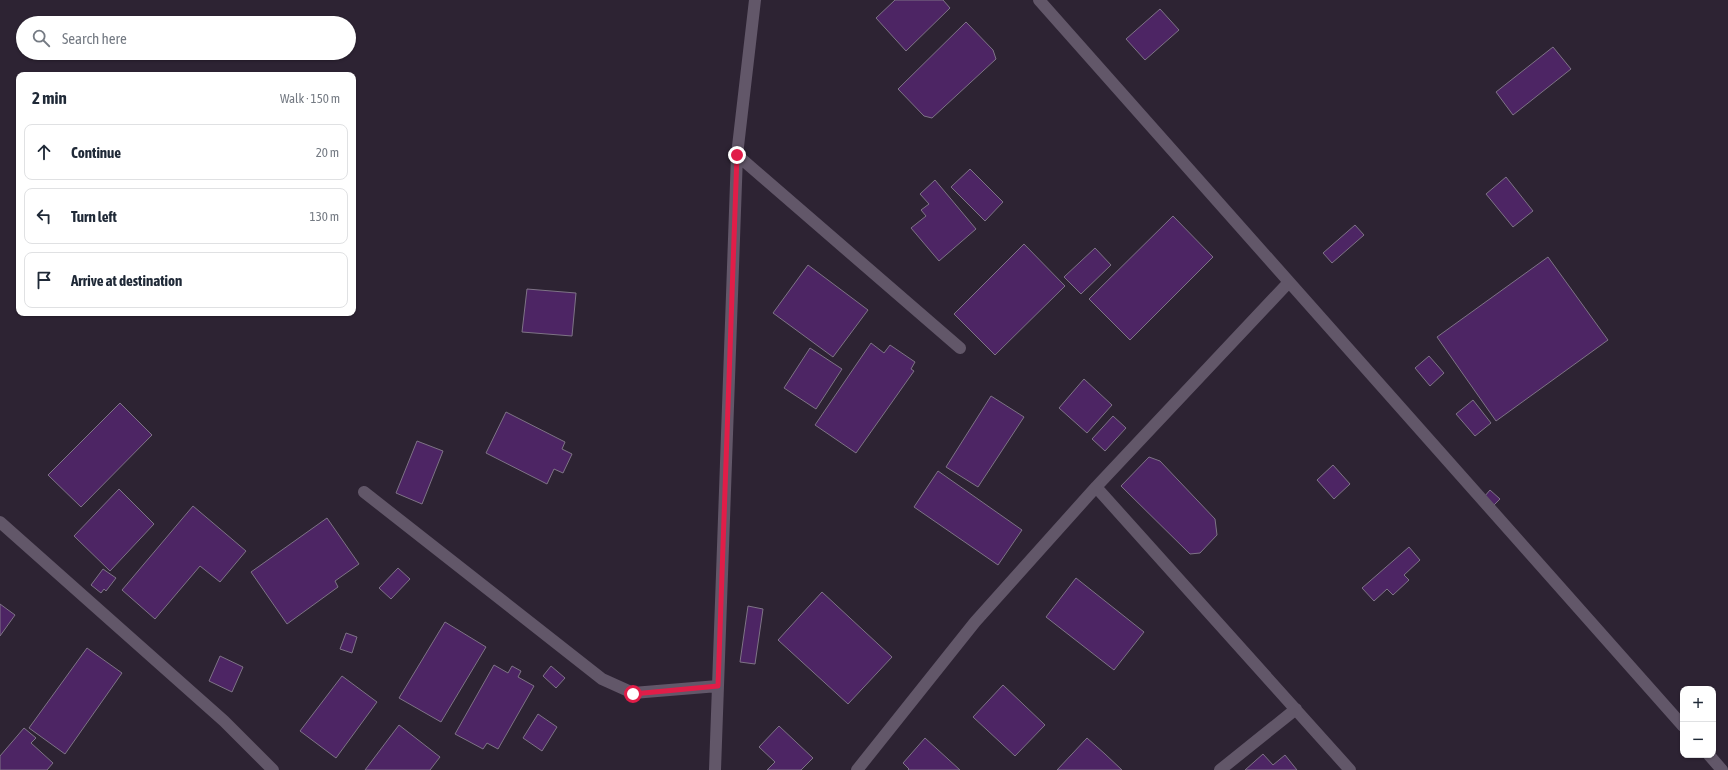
<!DOCTYPE html>
<html lang="en">
<head>
<meta charset="utf-8">
<style>
	:root { --surface:#fff; --page:#f6f6f7; --text:#1f2937; --muted:#747a83; --line:#e0e1e3 }
	body { margin:0; font-family:"Asap Condensed",sans-serif; background:var(--page); color:var(--text) }
	.controls { position:absolute; right:12px; bottom:12px; display:grid; overflow:hidden; border-radius:8px; box-shadow:0 1px 3px #0004 }
	.controls button { width:36px; height:36px; display:grid; place-items:center; padding:0; border:0; border-bottom:1px solid var(--line); background:var(--surface); color:var(--text); font:20px sans-serif }
	.stop { position:absolute; width:12px; height:12px; margin:-9px; border:3px solid #e11d48; border-radius:50%; background:#fff }
	.stop.end { background:#e11d48; border-color:#fff; box-shadow:0 1px 4px #0008 }
	.list { margin:0; padding:0; list-style:none }
	h2 { display:flex; justify-content:space-between; align-items:center; height:52px; margin:0; padding:0 16px; font-size:17px }
	h2 small { font-size:13px; font-weight:400; color:var(--muted) }
	.list li { display:grid; grid-template-columns:26px 1fr auto; gap:12px; align-items:center; box-sizing:border-box; height:56px; margin:0 8px 8px; padding:0 8px; border:1px solid var(--line); border-radius:8px }
	.list b { display:block; font-size:15px; white-space:nowrap }
	.list em { font-size:13px; font-style:normal; color:var(--muted) }
	.icon { flex:none; width:22px; height:22px; fill:none; stroke:currentColor; stroke-width:2; stroke-linecap:round; stroke-linejoin:round }
	.map { position:relative; flex:none; width:1728px; height:770px; overflow:hidden }
	.search { position:absolute; background:var(--surface); box-shadow:0 1px 3px #0004; left:16px; top:16px; width:340px; height:44px; display:flex; align-items:center; gap:10px; box-sizing:border-box; padding:0 14px; border-radius:22px; color:var(--muted); font-size:15px }
	.panel { position:absolute; background:var(--surface); box-shadow:0 1px 3px #0004; left:16px; top:72px; width:340px; height:244px; border-radius:8px }
	.map>svg:first-child { display:block }
	.building { fill:#4d2564; stroke:#7e7386 }
	.lines { fill:none; stroke-linecap:round; stroke-linejoin:round }
	.minor { stroke:#625769; stroke-width:12 }
	.route { stroke:#e11d48; stroke-width:5 }
</style>
</head>
<body>
<div class="map">
<svg width="1728" height="770" viewBox="0 0 1728 770">
	<rect width="100%" height="100%" fill="#2d2333"/>
	<!-- building -->
	<path class="building" d="M 895,0 L 943,0 L 950,8 L 906,51 L 876,18 Z
		M 1160,9 L 1179,30 L 1145,60 L 1126,39 Z
		M 966,22 L 993,50 L 996,59 L 932,118 L 924,116 L 898,89 Z
		M 1553,47 L 1571,69 L 1513,115 L 1496,92 Z
		M 970,169 L 1003,202 L 985,221 L 951,187 Z
		M 1506,177 L 1533,211 L 1513,227 L 1486,194 Z
		M 935,180 L 976,229 L 939,261 L 911,228 L 926,216 L 921,210 L 929,204 L 920,194 Z
		M 1173,216 L 1213,257 L 1130,340 L 1089,299 Z
		M 1355,225 L 1364,235 L 1332,263 L 1323,253 Z
		M 1024,244 L 1065,286 L 995,355 L 954,314 Z
		M 1095,248 L 1111,265 L 1081,294 L 1064,277 Z
		M 1548,257 L 1608,340 L 1496,421 L 1437,337 Z
		M 808,265 L 868,310 L 833,357 L 773,313 Z
		M 527,289 L 576,293 L 572,336 L 522,332 Z
		M 871,343 L 884,353 L 890,345 L 915,362 L 911,369 L 914,371 L 856,453 L 815,425 Z
		M 810,348 L 842,369 L 816,409 L 784,388 Z
		M 1429,356 L 1444,373 L 1430,386 L 1415,368 Z
		M 1084,379 L 1112,405 L 1087,433 L 1059,408 Z
		M 991,396 L 1024,417 L 978,487 L 946,467 Z
		M 1473,400 L 1491,423 L 1475,436 L 1456,414 Z
		M 120,403 L 152,435 L 81,507 L 48,475 Z
		M 506,412 L 565,442 L 562,449 L 572,454 L 563,473 L 554,469 L 547,484 L 486,453 Z
		M 1113,416 L 1126,428 L 1105,451 L 1092,439 Z
		M 417,441 L 443,451 L 422,504 L 396,493 Z
		M 1149,457 L 1160,461 L 1215,519 L 1217,535 L 1200,553 L 1190,554 L 1121,486 Z
		M 1333,465 L 1350,484 L 1334,499 L 1317,480 Z
		M 938,471 L 1022,530 L 998,565 L 914,507 Z
		M 119,489 L 154,524 L 110,571 L 74,536 Z
		M 1490,490 L 1500,499 L 1493,506 L 1484,497 Z
		M 193,506 L 246,551 L 220,582 L 200,566 L 155,619 L 122,590 Z
		M 327,518 L 359,564 L 335,581 L 338,587 L 287,624 L 251,572 Z
		M 1409,547 L 1420,560 L 1404,575 L 1409,580 L 1393,595 L 1387,589 L 1374,601 L 1362,588 Z
		M 398,568 L 410,579 L 391,599 L 379,588 Z
		M 103,569 L 116,578 L 106,591 L 104,589 L 101,593 L 91,585 Z
		M 1076,578 L 1144,632 L 1114,670 L 1046,617 Z
		M 822,592 L 892,657 L 848,704 L 778,640 Z
		M 0,604 L 15,615 L 0,636 Z
		M 748,606 L 763,609 L 755,664 L 740,662 Z
		M 445,622 L 486,647 L 441,722 L 399,698 Z
		M 346,633 L 357,637 L 352,653 L 340,649 Z
		M 87,648 L 122,673 L 65,754 L 29,728 Z
		M 220,656 L 243,667 L 232,692 L 209,681 Z
		M 494,665 L 508,673 L 512,666 L 521,671 L 518,677 L 534,686 L 498,749 L 487,743 L 483,749 L 455,734 Z
		M 551,666 L 565,678 L 556,688 L 543,676 Z
		M 342,676 L 377,702 L 336,758 L 300,731 Z
		M 1003,685 L 1045,725 L 1015,756 L 973,717 Z
		M 538,714 L 557,727 L 542,751 L 523,738 Z
		M 399,725 L 440,757 L 430,770 L 365,770 Z
		M 779,726 L 813,758 L 801,770 L 767,770 L 775,762 L 759,747 Z
		M 24,728 L 36,738 L 31,743 L 53,763 L 47,770 L 0,770 L 0,756 Z
		M 925,738 L 960,770 L 908,770 L 909,769 L 903,763 Z
		M 1087,738 L 1105,754 L 1122,770 L 1057,770 Z
		M 1263,754 L 1273,765 L 1285,755 L 1297,770 L 1245,770 Z"/>
	<g class="lines">
		<!-- minor -->
		<path class="minor" d="M 1039,0 L 1683,726
			M 737,155 L 960,348
			M 1096,487 L 1350,770
			M 364,492 L 602,679 L 633,693 L 718,686
			M 0,522 L 224,721 L 273,770
			M 1709,755 L 1722,770
			M 715,770 L 737,155 L 755,0
			M 857,770 L 975,622 L 1096,487 L 1289,282
			M 1220,770 L 1296,709"/>
	</g>
	<g class="lines">
		<!-- route -->
		<path class="route" d="M 633,694 L 718,686 L 737,155"/>
	</g>
</svg>
<div class="controls">
<button>+</button>
<button>−</button>
</div>
<div class="stop" style="left:633px;top:694px"></div>
<div class="stop end" style="left:737px;top:155px"></div>
<div class="search"><svg class="icon" aria-label="search" viewBox="0 0 24 24"><circle cx="10" cy="10" r="6"/><path d="M15 15l6 6"/></svg>Search here</div>
<section class="panel">
<h2>2 min<small>Walk · 150 m</small></h2>
<ul class="list">
<li><svg class="icon" aria-label="ahead" viewBox="0 0 24 24"><path d="M12 20V5M6 11l6-6 6 6"/></svg><div><b>Continue</b></div><em>20 m</em></li>
<li><svg class="icon" aria-label="left" viewBox="0 0 24 24"><path d="M17 20v-9H6M10 6l-5 5 5 5"/></svg><div><b>Turn left</b></div><em>130 m</em></li>
<li><svg class="icon" aria-label="arrive" viewBox="0 0 24 24"><path d="M6 21V4h12l-3 4 3 4H6"/></svg><div><b>Arrive at destination</b></div></li>
</ul>
</section>
</div>
</body>
</html>
